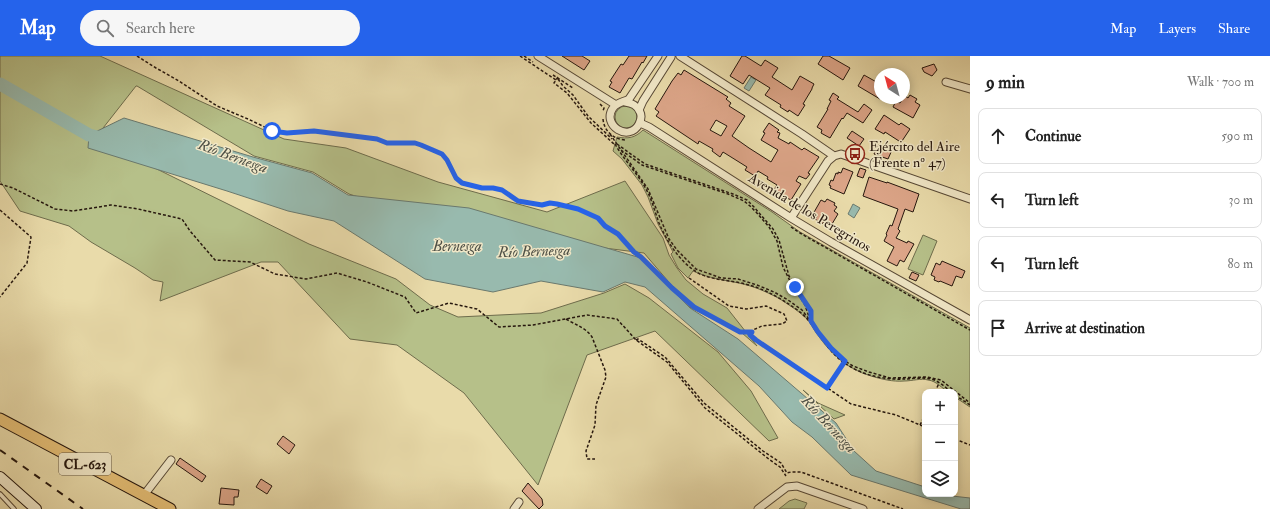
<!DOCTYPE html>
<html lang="en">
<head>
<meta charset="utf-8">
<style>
	:root { --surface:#fff; --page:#f6f6f6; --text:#222; --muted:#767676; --line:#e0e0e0; --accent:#2563eb }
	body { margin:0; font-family:"IM FELL Double Pica",serif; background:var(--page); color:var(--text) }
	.controls { position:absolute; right:12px; bottom:12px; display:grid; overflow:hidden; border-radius:8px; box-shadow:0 2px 10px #0003 }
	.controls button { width:36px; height:36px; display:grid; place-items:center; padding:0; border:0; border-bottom:1px solid var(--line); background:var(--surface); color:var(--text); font:20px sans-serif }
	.compass { position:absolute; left:874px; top:12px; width:36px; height:36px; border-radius:50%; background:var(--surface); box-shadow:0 2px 10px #0003; rotate:324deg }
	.stop { position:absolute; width:12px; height:12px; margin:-9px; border:3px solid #2563eb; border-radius:50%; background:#fff }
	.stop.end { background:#2563eb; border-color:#fff; box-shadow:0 1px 4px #0008 }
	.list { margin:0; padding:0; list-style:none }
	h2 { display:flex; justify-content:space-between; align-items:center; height:52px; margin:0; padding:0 16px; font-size:17px }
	h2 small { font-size:13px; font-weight:400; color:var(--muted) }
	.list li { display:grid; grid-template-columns:26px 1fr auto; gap:12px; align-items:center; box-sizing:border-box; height:56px; margin:0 8px 8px; padding:0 8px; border:1px solid var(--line); border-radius:8px }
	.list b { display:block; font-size:15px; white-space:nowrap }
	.list em { font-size:13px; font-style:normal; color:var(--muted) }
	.icon { flex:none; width:22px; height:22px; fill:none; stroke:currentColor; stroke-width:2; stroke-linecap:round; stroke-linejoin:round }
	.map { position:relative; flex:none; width:970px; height:453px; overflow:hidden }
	header { display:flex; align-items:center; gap:24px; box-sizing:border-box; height:56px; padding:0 20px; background:var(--accent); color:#fff }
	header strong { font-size:19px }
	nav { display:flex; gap:22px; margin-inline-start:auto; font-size:14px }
	.search { width:280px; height:36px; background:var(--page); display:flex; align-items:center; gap:10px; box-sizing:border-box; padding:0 14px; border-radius:22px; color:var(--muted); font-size:15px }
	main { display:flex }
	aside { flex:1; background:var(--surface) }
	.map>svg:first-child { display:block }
	.green { fill:#b6c089; stroke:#6e6c4c }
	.water { fill:#98baae; stroke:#6a796e }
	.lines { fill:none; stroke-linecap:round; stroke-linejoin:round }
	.river { stroke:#98baae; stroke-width:13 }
	.building { fill:#dca588; stroke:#26170e; fill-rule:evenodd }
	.lane-casing { stroke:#574835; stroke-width:5.5 }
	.street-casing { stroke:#574835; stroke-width:9 }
	.secondary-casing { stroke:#26170e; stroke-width:12 }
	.primary-casing { stroke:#26170e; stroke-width:13 }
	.path { stroke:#26170e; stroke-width:1.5; stroke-dasharray:3 2; stroke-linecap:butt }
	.lane { stroke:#f1e8c8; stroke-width:3.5 }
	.street { stroke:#f1e8c8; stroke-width:7 }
	.secondary { stroke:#f1e8c8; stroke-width:10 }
	.primary { stroke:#e4be75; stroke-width:11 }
	.rail { stroke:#26170e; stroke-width:2; stroke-dasharray:7 7; stroke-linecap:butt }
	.route { stroke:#2563eb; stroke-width:5 }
	.labels { text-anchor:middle; stroke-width:3; stroke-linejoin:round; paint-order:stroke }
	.shield { fill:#f1e8c8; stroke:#635646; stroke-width:1 }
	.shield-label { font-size:13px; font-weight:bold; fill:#26170e }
	.poi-label { font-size:14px; fill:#26170e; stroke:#f1e8c8; text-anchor:start }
	.street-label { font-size:14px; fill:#26170e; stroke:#f1e8c8 }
	.water-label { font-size:15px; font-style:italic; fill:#4e5046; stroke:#f1e8c8 }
</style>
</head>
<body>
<header>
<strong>Map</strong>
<div class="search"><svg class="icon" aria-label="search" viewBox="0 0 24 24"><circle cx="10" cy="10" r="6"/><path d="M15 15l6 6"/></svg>Search here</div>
<nav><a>Map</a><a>Layers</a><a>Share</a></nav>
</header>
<main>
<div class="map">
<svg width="970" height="453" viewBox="0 0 970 453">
	<rect width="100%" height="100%" fill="#e9dbaa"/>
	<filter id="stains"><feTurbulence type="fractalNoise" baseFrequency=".005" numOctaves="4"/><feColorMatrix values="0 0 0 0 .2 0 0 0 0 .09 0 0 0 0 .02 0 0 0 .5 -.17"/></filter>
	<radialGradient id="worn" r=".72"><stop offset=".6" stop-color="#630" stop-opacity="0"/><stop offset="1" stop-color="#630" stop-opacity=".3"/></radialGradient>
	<!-- green -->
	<path class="green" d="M 0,0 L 100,0 L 284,83 L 346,92 L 438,126 L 547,156 L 625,125 L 663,182 L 669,199 L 677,212 L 686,224 L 703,238 L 727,252 L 757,290 L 742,277 L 691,252 L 644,197 L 461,174 L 349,138 L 313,116 L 254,100 L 137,30 L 136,30 L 96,81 L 96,83 L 309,188 L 396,223 L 430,249 L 458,261 L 541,257 L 604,237 L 625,228 L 649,242 L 718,296 L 751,335 L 778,382 L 769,385 L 655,275 L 587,299 L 538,429 L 464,337 L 397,289 L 350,283 L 278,206 L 261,206 L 160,245 L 163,226 L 153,224 L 135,212 L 91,186 L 69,170 L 20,155 L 0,125 Z
		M615 61a11 11 0 1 1 22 0a11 11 0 1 1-22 0Z
		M 643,74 L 772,156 L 800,176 L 970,272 L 970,351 L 955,341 L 955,336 C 953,336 951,337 949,336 C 942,333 937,325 928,324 C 921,322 912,325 904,325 C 893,326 881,323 871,320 C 847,313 831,298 817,278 C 813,273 811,267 807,263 C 799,255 789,249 780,243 C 769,237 756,231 743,228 C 726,224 710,223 693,215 L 688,222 L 678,212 L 671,198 L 673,196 L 658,168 L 648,141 L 642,129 L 622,103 L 613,95 L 617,81 C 628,83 635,82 643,74 Z
		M 923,179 L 937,185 L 923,219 L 908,213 Z
		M 803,334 L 818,347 L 845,359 L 834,363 Z
		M 795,443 L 807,447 L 804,453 L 779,453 L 789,445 Z"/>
	<!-- water -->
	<path class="water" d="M 751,21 L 756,24 L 749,35 L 744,32 Z
		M 124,62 L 253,101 L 312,117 L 348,139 L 469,152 L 641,202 L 690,252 L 738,283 L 836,367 L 854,395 L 876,415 L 925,431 L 925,438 L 946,438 L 952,440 L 970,442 L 970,453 L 961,453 L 851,419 L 812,381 L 792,366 L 759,330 L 645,231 L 625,226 L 603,236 L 541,225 L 493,236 L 425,223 L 334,165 L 288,155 L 227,135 L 88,92 L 89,79 Z
		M 853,148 L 860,152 L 854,162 L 848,158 Z"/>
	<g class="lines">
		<!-- river -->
		<path class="river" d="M 0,28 L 89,79 L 106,83"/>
	</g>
	<!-- building -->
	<path class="building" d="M 562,0 L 582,0 L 590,5 L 584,14 Z
		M 629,0 L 647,0 L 643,7 L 642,6 L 632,23 L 629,22 L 620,37 L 609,31 L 612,26 L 610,25 L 621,8 L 623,9 Z
		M 742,0 L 745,0 L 761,10 L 765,4 L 778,12 L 772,21 L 792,34 L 800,20 L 814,28 L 812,32 L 812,33 L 803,48 L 805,49 L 798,60 L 789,54 L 788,56 L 780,51 L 781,49 L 765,39 L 770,32 L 749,19 L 743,28 L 730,20 Z
		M 823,0 L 829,0 L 850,12 L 843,24 L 818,8 Z
		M 934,8 L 937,14 L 932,20 L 924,16 L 922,12 Z
		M 684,14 L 728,41 L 726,43 L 731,47 L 729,50 L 745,60 L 732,80 L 749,92 L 771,106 L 778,94 L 761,84 L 765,77 L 763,76 L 769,67 L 779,74 L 777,76 L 780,77 L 778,82 L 789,88 L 790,86 L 802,94 L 804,92 L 819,101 L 808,117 L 810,118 L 806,123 L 799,120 L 796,125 L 801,128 L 791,144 L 773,135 L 777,129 L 767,123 L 768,121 L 758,115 L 755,120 L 745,114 L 747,111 L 723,96 L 720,101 L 712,95 L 713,93 L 699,85 L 698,88 L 656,60 L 659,56 L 655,53 L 672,25 L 678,17 L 681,19 ZM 716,64 L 727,70 L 721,80 L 710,74 Z
		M 864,19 L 880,28 L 880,43 L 858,30 Z
		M 833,37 L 839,41 L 837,43 L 858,56 L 864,48 L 872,54 L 863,67 L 847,57 L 843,63 L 842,62 L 830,82 L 821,77 L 822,74 L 817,71 L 828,53 L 827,53 L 831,45 L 829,44 Z
		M 904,39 L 908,42 L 910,39 L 917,43 L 915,46 L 920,49 L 913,62 L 893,51 L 896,45 L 900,47 L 903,42 L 904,42 Z
		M 884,59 L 899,69 L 901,67 L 910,73 L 902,85 L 899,85 L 885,76 L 884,78 L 875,73 Z
		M 852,75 L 864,83 L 859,90 L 847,82 Z
		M 878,89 L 892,94 L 888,103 L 874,98 Z
		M 843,112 L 853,116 L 844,138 L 830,132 L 831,130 L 829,129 L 831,124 L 833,125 L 836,117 L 838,118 L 838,116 L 841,117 Z
		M 860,112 L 866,114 L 863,122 L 857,120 Z
		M 869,121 L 887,127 L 887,126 L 919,138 L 913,156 L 905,153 L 898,173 L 900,175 L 896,182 L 907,187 L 908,185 L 914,188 L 904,206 L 900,204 L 897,210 L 887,205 L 894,191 L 884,185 L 887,179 L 886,178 L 890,169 L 892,170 L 898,153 L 863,140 Z
		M 827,143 L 835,147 L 834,149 L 837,151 L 834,155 L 838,158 L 832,168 L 825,164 L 822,168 L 815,163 L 817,160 L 813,158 L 821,144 L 825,146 Z
		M 942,205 L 965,215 L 962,222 L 956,220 L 952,230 L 940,225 L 939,226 L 934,224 L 935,221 L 931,219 L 936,207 L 940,209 Z
		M 912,216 L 919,219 L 916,225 L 909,222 Z
		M 283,380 L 295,389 L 289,398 L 277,388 Z
		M 180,402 L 206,420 L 202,426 L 176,408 Z
		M 261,423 L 272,430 L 267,438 L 256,431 Z
		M 528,427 L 542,443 L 543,449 L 539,453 L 522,435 Z
		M 221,432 L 239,434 L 238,441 L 234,441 L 234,449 L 219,448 Z"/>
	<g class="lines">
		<defs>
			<path id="lane" d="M 0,438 L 14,453"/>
			<path id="street" d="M 538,0 L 616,49
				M 680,0 L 802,78 L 834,100
				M 946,26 L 970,33
				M 625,46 C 632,47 637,49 640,56 C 642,60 641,64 639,68 C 629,87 601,69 613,52 C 617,46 624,46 629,43 L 658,0
				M 639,54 L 643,45 L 671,1
				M 640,67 L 649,71 L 791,162 L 831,186 L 970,264
				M 791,162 L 828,105 L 834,100 L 841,98 L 970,143
				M 144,439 L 171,404
				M 514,453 L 519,446
				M 758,453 L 787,431 L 797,430 L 863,453"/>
			<path id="secondary" d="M 0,421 L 36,453"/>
			<path id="primary" d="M 0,363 L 170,453"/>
		</defs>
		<!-- lane casing -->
		<use href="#lane" class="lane-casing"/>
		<!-- street casing -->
		<use href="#street" class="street-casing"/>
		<!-- secondary casing -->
		<use href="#secondary" class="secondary-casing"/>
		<!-- primary casing -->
		<use href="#primary" class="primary-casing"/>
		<!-- path -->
		<path class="path" d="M 137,0 L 156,12 L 179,25 L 217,50 L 248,63 L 273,75 L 287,77 L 314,75 L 377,83 L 387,87 L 415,87 L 421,89 L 442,98 L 447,104 L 456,122 L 461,127 L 482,132 L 493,132 L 502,134 L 518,145 L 542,149 L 549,147 L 557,148 L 578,153 L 598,162 L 605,170 L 618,178 L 635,196 L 641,201 L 672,232 L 694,251 L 740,276 L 752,276
			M 520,0 L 556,24
			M 524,0 L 533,6
			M 553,19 L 573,32
			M 558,21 L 554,27 L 567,37 L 591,67 L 615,89
			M 558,23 L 563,30 L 573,39 L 588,60 L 612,83
			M 600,48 L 604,52 L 603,55
			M 603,63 C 604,75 613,83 625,84
			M 610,78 L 648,133 L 669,183 L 677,194 L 696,213 L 721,222 L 738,223 L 757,229 L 774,236 L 788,244 L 802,254 L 831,292 L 845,305 L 853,310 L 869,316 L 890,322 L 927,321 L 941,324 L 970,347
			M 615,88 C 624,104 637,117 646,133 C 652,144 655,156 659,167 C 667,186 681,208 700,218 C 714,224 727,224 741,227 C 761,231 779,241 796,253 C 818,268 824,297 851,311 C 866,320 887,324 904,323 C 912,323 922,321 931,323 C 939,325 945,331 951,336
			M 617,88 L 635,101 L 645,108 L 733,138 L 747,144 L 754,151 L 773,173 L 779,184 L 789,220 L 811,255 L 811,265
			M 621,94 L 642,109 L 728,138 L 744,145 L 750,150 L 756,156 L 769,171 L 777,185 L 783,211 L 793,231 L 805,249 L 809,261
			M 0,128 L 13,132 L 55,153 L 73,155 L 111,149 L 138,153 L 182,163 L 190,175 L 215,204 L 250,206 L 275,218 L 306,223 L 337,217 L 367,226 L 405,241 L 416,257 L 449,247 L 477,253 L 499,271 L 533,269 L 587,259 L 617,263 L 636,284 L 667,306 L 705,352 L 770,404 L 780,411 L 786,420
			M 0,154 L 31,181 L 27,207 L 0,241
			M 791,171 L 800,177 L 970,274
			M 689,222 L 729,250 L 746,253 L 766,250 L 784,258 L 787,265 L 782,268 L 762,270 L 753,274 L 750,279 L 851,348 L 896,359 L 925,371
			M 566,263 C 576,269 586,272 592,281 L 605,314 L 606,321 L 596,349 L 595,369 L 586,395 L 587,403 L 595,403
			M 636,284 L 638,283 L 665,301 L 704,347 L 763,395 L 781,407 L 787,417 L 791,416 L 801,416 L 903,453
			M 827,332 L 844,307
			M 935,336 L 939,327
			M 955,339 L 970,349
			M 920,369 L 925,359
			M 955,383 L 970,389"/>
		<!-- lane -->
		<use href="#lane" class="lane"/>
		<!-- street -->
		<use href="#street" class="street"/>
		<!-- secondary -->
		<use href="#secondary" class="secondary"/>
		<!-- primary -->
		<use href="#primary" class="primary"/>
		<!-- rail -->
		<path class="rail" d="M 0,394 L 83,453"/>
	</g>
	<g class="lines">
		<!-- route -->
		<path class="route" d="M 272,75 L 287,77 L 314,75 L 377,83 L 387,87 L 415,87 L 421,89 L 442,98 L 447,104 L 456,122 L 462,127 L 482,132 L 493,132 L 502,134 L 518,145 L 542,149 L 550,147 L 557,148 L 578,153 L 598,162 L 605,170 L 618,178 L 634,196 L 641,201 L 672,232 L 694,251 L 740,276 L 752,276 L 750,279 L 756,284 L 827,332 L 845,305 L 831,292 L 818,276 L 811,265 L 811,255 L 795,231"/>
	</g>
	<!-- icons -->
	<defs>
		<symbol id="bus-ring" viewBox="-11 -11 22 22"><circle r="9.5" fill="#f1e8c8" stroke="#8f2418" stroke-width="1.5"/><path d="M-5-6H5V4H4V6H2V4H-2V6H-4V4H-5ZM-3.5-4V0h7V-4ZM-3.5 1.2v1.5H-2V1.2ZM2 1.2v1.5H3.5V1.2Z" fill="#8f2418"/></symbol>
	</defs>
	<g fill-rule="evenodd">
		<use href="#bus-ring" x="844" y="87" width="22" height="22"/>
	</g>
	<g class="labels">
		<!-- shield labels -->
		<rect class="shield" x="59" y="397" width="52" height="22" rx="3"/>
		<g class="shield-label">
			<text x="85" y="413">CL-623</text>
		</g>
		<!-- poi labels -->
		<g class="poi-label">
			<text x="869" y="95">Ejército del Aire<tspan x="869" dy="16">(Frente nº 47)</tspan></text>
		</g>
		<!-- street labels -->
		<g class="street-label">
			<text transform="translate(810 156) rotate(31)" y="5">Avenida de los Peregrinos</text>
		</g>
		<!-- water labels -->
		<g class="water-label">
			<text transform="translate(233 100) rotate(20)" y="5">Río Bernesga</text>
			<text x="457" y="195">Bernesga</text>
			<text transform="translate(534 195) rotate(-2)" y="5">Río Bernesga</text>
			<text transform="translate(829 368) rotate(47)" y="5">Río Bernesga</text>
		</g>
	</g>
	<rect width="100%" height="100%" filter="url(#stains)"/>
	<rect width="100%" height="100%" fill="url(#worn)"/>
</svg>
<div class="controls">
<button>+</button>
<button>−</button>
<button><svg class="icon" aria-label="layers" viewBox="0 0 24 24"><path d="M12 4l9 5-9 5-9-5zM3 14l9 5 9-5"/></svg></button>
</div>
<svg class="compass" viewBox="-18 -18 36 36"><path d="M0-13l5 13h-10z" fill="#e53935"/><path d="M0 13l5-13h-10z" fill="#767676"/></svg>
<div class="stop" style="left:272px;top:75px"></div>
<div class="stop end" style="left:795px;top:231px"></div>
</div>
<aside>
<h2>9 min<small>Walk · 700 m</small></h2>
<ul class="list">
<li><svg class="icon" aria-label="ahead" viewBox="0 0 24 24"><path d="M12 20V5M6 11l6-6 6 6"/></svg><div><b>Continue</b></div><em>590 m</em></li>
<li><svg class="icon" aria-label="left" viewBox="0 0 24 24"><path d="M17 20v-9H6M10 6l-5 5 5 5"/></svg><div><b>Turn left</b></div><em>30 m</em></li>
<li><svg class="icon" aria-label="left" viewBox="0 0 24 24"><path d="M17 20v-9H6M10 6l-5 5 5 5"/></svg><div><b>Turn left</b></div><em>80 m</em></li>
<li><svg class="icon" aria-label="arrive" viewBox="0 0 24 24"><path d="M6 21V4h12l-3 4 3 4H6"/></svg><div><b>Arrive at destination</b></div></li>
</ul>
</aside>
</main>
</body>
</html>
